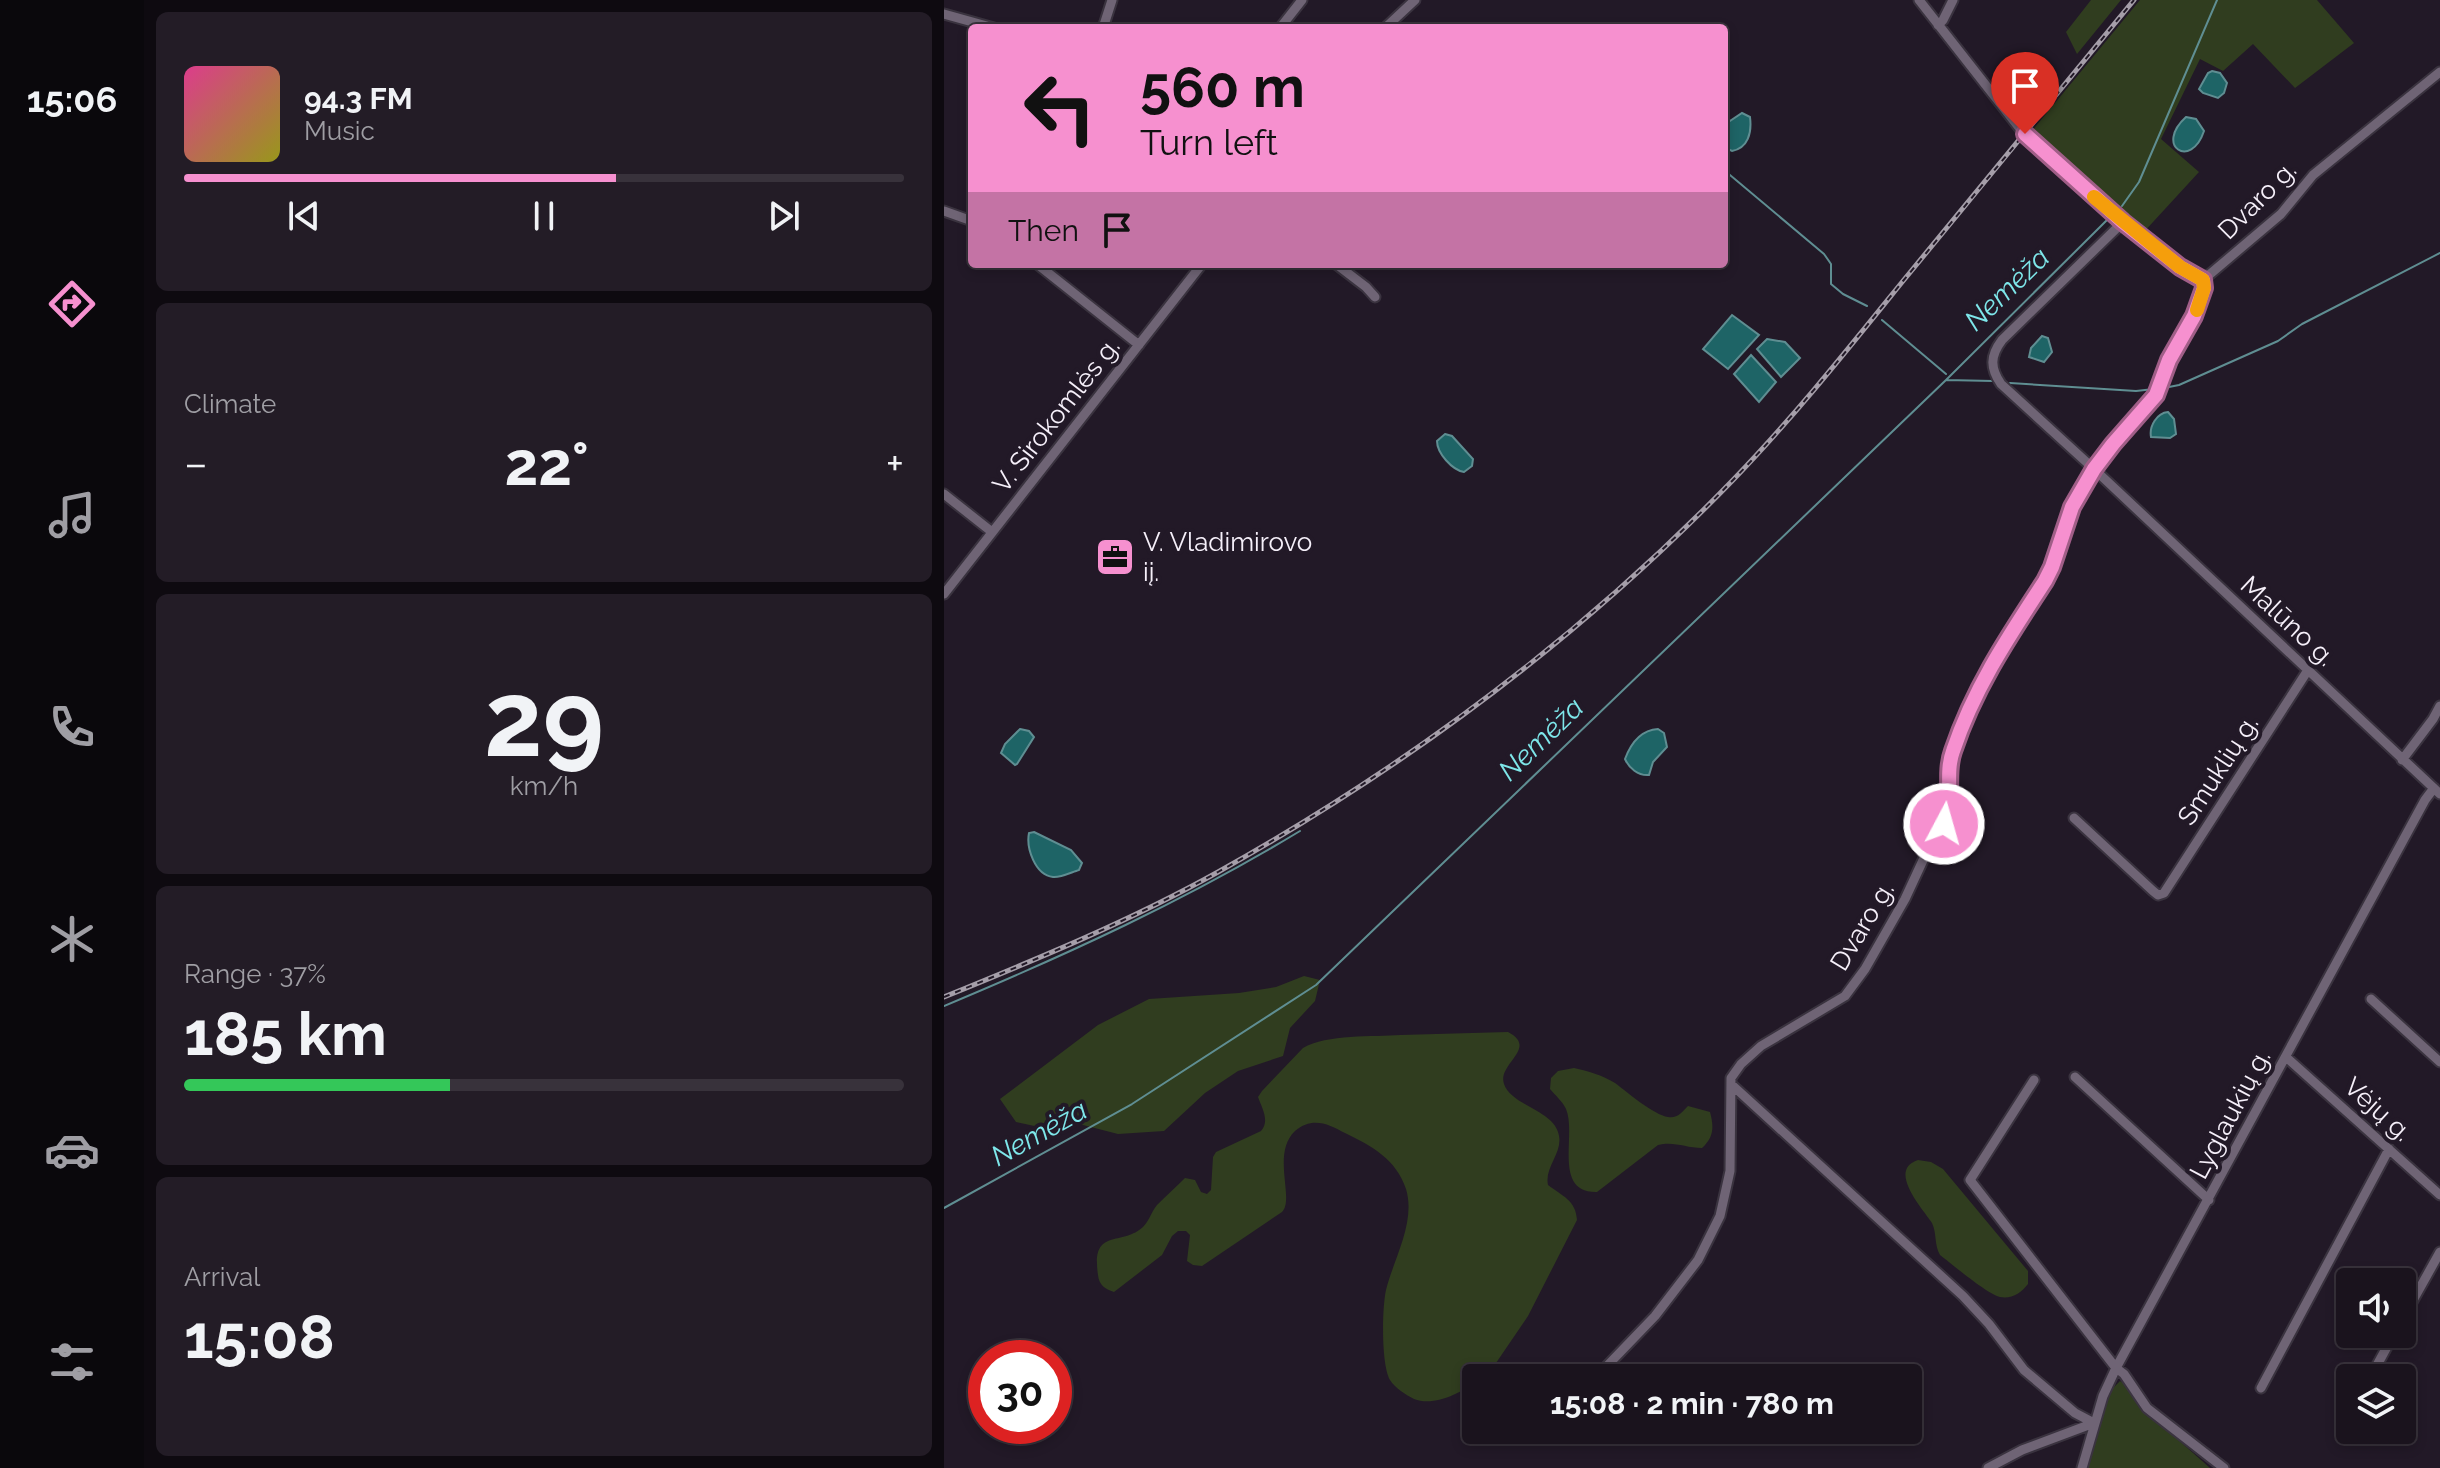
<!DOCTYPE html>
<meta charset="utf-8">
<style>
:root{--surface:#1a131d;--page:#231c26;--text:#f1f3f6;--muted:#9f9ea4;--line:#38323b;--accent:#f690cf}
body{margin:0;font-family:Raleway,sans-serif;background:var(--page);color:var(--text);height:100vh;display:flex;flex-direction:column;font-size:30px;white-space:nowrap}
*{box-sizing:border-box;margin:0}
p{font-size:26px;color:var(--muted)}
.icon{flex:none;width:44px;height:44px;fill:none;stroke:currentColor;stroke-width:2;stroke-linecap:round;stroke-linejoin:round}
.map{position:relative;flex:1;overflow:hidden}
.side{display:flex;flex-direction:column;gap:12px;padding:12px;background:#0e0a10;width:800px}
.side>*{flex:none}
.hud{position:absolute;left:24px;top:24px;width:760px;height:244px;border-radius:8px;box-shadow:0 4px 12px #0003,0 0 0 2px var(--line);background:#f690cf;color:#111;overflow:hidden}
.buttons{position:absolute;left:1392px;top:1268px;display:grid;gap:16px}
.buttons a{display:grid;place-items:center;width:80px;height:80px;border-radius:8px;background:var(--surface);box-shadow:0 4px 12px #0003,0 0 0 2px var(--line);font-size:40px}
.speed{position:absolute;left:24px;top:1340px;display:flex;gap:16px;font-size:40px;font-weight:700;text-align:center}
.speed>*{display:grid;place-content:center;width:104px;height:104px;border-radius:50%;background:var(--surface);box-shadow:0 4px 12px #0003,0 0 0 2px var(--line);line-height:1}
.speed .limit{border:12px solid #d22;background:#fff;color:#111}
.pin{position:absolute;display:grid;place-items:center;width:68px;height:68px;color:#fff;margin:-82px -34px;border-radius:50% 50% 50% 0;rotate:-45deg;box-shadow:0 0 8px #0007}
.pin .icon{rotate:45deg}
.me{position:absolute;width:88px;margin:-44px;rotate:6deg;stroke-linejoin:round;filter:drop-shadow(0 0 6px #0008)}
.turn{display:flex;align-items:center;gap:28px;height:168px;padding:0 40px;font-size:36px}
.turn .icon{width:104px;height:104px;stroke-width:2.5}
.turn b{display:block;font-size:56px;line-height:68px}
.then{display:flex;align-items:center;height:76px;padding:0 40px;background:#0003;gap:16px;font-size:30px}
.big{font-size:60px;font-weight:700;line-height:1.1}
.side .card{flex:1;display:flex;flex-direction:column;justify-content:center;gap:12px;min-width:0;padding:0 28px;border-radius:12px;background:var(--page)}
.side .dial{align-items:center;gap:0}
.dial b{font-size:104px;line-height:1}
.song{display:flex;align-items:center;gap:24px}
.cover{width:96px;height:96px;border-radius:12px;background:linear-gradient(135deg,hsl(330 70% 55%),hsl(60 70% 35%))}
.played{height:8px;border-radius:4px;background:linear-gradient(90deg,var(--accent) 60%,var(--line) 60%)}
.keys{display:flex;justify-content:space-around;direction:ltr}
.heat{display:flex;justify-content:space-between;align-items:center;font-size:44px;direction:ltr}
.charge{height:12px;border-radius:6px;background:linear-gradient(90deg,#34c759 37%,var(--line) 0)}
.trip{position:absolute;left:518px;top:1364px;width:460px;height:80px;border-radius:8px;background:var(--surface);box-shadow:0 4px 12px #0003,0 0 0 2px var(--line);font-weight:700;line-height:80px;text-align:center}
main{display:flex;flex:1;min-height:0}
.menu{display:flex;flex-direction:column;width:144px;justify-content:space-around;align-items:center;background:#0a080c;color:var(--muted)}
.menu .icon{width:56px;height:56px}
.menu .selected{color:var(--accent)}
.menu b{font-size:36px;color:var(--text)}
.map>svg:first-child{display:block}
.green{fill:#303d1f}
.water{fill:#1e6466;stroke:#5f8e92;stroke-width:2}
.lines{fill:none;stroke-linecap:round;stroke-linejoin:round}
.stream{stroke:#5f8e92;stroke-width:2}
.minor-casing{stroke:#3a333f;stroke-width:13}
.minor{stroke:#6f6475;stroke-width:9}
.rail-casing{stroke:#a59ea9;stroke-width:5}
.rail{stroke:#221927;stroke-width:2;stroke-dasharray:6;stroke-linecap:butt}
.route-casing{stroke:#a05e87;stroke-width:20}
.route{stroke:#f690cf;stroke-width:14}
.slow{stroke:#f59e0b;stroke-width:14}
.labels{text-anchor:middle;dominant-baseline:central;stroke-width:8;stroke-linejoin:round;paint-order:stroke}
.street-label{font-size:26px;fill:#f6f0fa;stroke:#221927}
.poi-label{font-size:26px;fill:#f6f0fa;stroke:#221927;text-anchor:start}
.water-label{font-size:28px;font-style:italic;fill:#7ee7ea;stroke:#221927}
</style>
<main>
<nav class="menu">
<b>15:06</b>
<svg class="icon selected" aria-label="directions" viewBox="0 0 24 24"><path d="M12 3l9 9-9 9-9-9zM9 14v-3h6M13 9l2 2-2 2"/></svg>
<svg class="icon" aria-label="music" viewBox="0 0 24 24"><path d="M9 18V5l10-2v13"/><circle cx="6" cy="18" r="3"/><circle cx="16" cy="16" r="3"/></svg>
<svg class="icon" aria-label="phone" viewBox="0 0 24 24"><path d="M5 4h4l2 5-3 2q2 4 5 5l2-3 5 2v4C11 20 4 13 5 4z"/></svg>
<svg class="icon" aria-label="climate" viewBox="0 0 24 24"><path d="M12 3v18M4 7l16 10M4 17L20 7"/></svg>
<svg class="icon" aria-label="car" viewBox="0 0 24 24"><path d="M5 17H2v-5l4-1 3-4h7l3 4 3 1v5h-3M9 17h6M6 11h13"/><circle cx="7" cy="17" r="2"/><circle cx="17" cy="17" r="2"/></svg>
<svg class="icon" aria-label="filters" viewBox="0 0 24 24"><path d="M4 7h16M4 17h16"/><circle cx="9" cy="7" r="2"/><circle cx="15" cy="17" r="2"/></svg>
</nav>
<section class="side">
<div class="card">
<div class="song"><i class="cover"></i><div><b>94.3 FM</b><p>Music</p></div></div>
<div class="played"></div>
<div class="keys"><svg class="icon" aria-label="previous" viewBox="0 0 24 24"><path d="M18 5L8 12l10 7zM5 5v14"/></svg><svg class="icon" aria-label="pause" viewBox="0 0 24 24"><path d="M8 5v14M16 5v14"/></svg><svg class="icon" aria-label="next" viewBox="0 0 24 24"><path d="M6 5l10 7-10 7zM19 5v14"/></svg></div>
</div>
<div class="card"><p>Climate</p>
<div class="heat"><a>−</a><b class="big">22°</b><a>+</a></div>
</div>
<div class="card dial"><b>29</b><p>km/h</p></div>
<div class="card"><p>Range · 37%</p><b class="big">185 km</b><div class="charge"></div></div>
<div class="card"><p>Arrival</p><b class="big">15:08</b></div>
</section>
<div class="map">
<svg width="1496" height="1468" viewBox="0 0 1496 1468">
<rect width="100%" height="100%" fill="#221927"/>
<!-- green -->
<path class="green" d="M1147 0H1177L1133 54 1122 32Z
M1196 0H1373L1410 43 1351 88 1309 44 1279 71 1256 59 1217 139 1255 172 1198 234 1087 132Z
M360 976 376 980 371 1001 346 1028 339 1056 294 1071 261 1093 220 1131 174 1134 139 1125 95 1127 72 1122 56 1099 154 1025 205 999 295 993 332 987Z
M564 1032C595 1048 553 1064 560 1084 567 1105 607 1110 614 1132 621 1152 600 1166 604 1185 618 1196 632 1200 633 1220L584 1316 552 1363 536 1378H532V1381C517 1393 490 1407 470 1399 462 1395 451 1388 446 1380 437 1364 438 1308 442 1290 450 1258 472 1222 462 1189 452 1159 428 1146 401 1133 385 1124 368 1116 351 1131 327 1154 351 1199 338 1212L258 1266 249 1265 243 1261 246 1235 242 1231H234L228 1236 218 1255 170 1292C161 1289 155 1285 154 1275 147 1227 177 1247 199 1227 206 1220 207 1212 213 1205 222 1196 232 1187 241 1178L251 1180 257 1192 263 1194 267 1190 269 1157 272 1152 317 1131C326 1121 318 1108 314 1097L318 1091 359 1048C383 1034 429 1037 457 1035 493 1034 528 1033 564 1032Z
M630 1068C644 1071 658 1075 671 1083 683 1092 710 1115 724 1117 733 1119 738 1112 744 1106L766 1112C770 1127 770 1137 758 1148 742 1148 730 1141 714 1145L653 1192C608 1193 633 1134 622 1109 619 1102 611 1095 606 1089L607 1078 614 1071Z
M974 1160 987 1162 999 1169 1084 1271V1284C1077 1293 1068 1299 1056 1297 1043 1294 1008 1264 996 1255 990 1244 993 1234 988 1223 978 1208 943 1170 974 1160Z
M1176 1381 1181 1384 1195 1405 1266 1468H1143L1167 1390Z"/>
<!-- water -->
<path class="water" d="M1268 71 1276 73 1283 83 1280 93 1274 98 1259 93 1255 89 1264 73Z
M798 113 806 117C808 133 804 148 788 151L780 147V125Z
M1242 117 1252 119 1260 131C1247 170 1210 146 1242 117Z
M788 315 815 335 784 369 759 349Z
M1098 336 1104 338 1108 352 1100 362 1085 357 1087 348Z
M823 339 841 342 856 358 837 377 813 349Z
M807 355 832 382 815 402 790 374Z
M1224 412 1230 419 1232 434 1226 438 1207 437C1205 426 1213 413 1224 412Z
M501 434 508 436 529 459 528 466 520 472C508 470 493 453 493 441Z
M76 729 85 731 90 737 73 764 71 765 57 753 61 744Z
M714 729 720 733 723 747 709 762 705 775C694 776 685 768 681 759 687 743 697 730 714 729Z
M90 832 127 850 138 863 135 870C128 872 116 878 109 877 91 875 82 848 85 833Z"/>
<g class="lines">
<!-- stream -->
<path class="stream" d="M780 170 880 254 887 264V284L899 294 923 306
M1178 206 1195 182 1273 0
M938 320 1002 374
M1002 380 1049 381
M1066 383 1192 391 1210 389
M1220 388 1235 385 1334 341 1358 324 1496 253
M0 1006C122 955 242 900 356 831
M0 1208 188 1104 372 985 1002 380 1163 220"/>
<defs>
<path id="minor" d="M975 0 1077 130 1179 222 1236 267 1259 280
M0 14 50 28
M994 25 999 20 1009 0
M159 28 168 0
M336 28 358 0
M441 28 471 0
M0 211 28 221
M1179 222 1058 340C1046 356 1046 368 1057 384L1150 469 1496 794
M93 264 195 345
M392 264 422 287 431 297
M1259 280 1337 214 1369 175 1496 72
M0 494 48 532
M0 594 258 264
M1458 760 1489 719 1496 706
M1130 818 1209 891 1214 895 1220 893 1364 670
M1427 999 1496 1062
M1342 1057 1496 1195
M1131 1077 1265 1200
M1090 1080 1026 1180 1172 1368 1180 1374 1203 1408 1280 1468
M788 1085 1019 1296 1045 1324 1080 1370 1131 1413 1150 1423
M1458 1320 1496 1252
M661 1368 711 1316 754 1260 776 1216 786 1171 787 1078 797 1064 817 1046 901 996 921 969 961 899 987 843 1004 816 1006 804 1003 778 1005 764 1033 690 1041 673 1101 581 1108 567 1128 507 1150 469 1212 395 1225 360 1250 316 1260 288 1259 280
M1426 1378 1450 1334
M1317 1388 1445 1149
M1044 1468 1078 1450 1150 1423
M1138 1468 1159 1396 1172 1368 1481 800 1490 788"/>
</defs>
<!-- minor casing -->
<use href="#minor" class="minor-casing"/>
<!-- minor -->
<use href="#minor" class="minor"/>
<defs>
<path id="rail" d="M0 997C93 959 186 921 274 872 462 767 639 635 789 480 849 418 904 349 959 281 1036 188 1113 94 1190 0"/>
</defs>
<!-- rail casing -->
<use href="#rail" class="rail-casing"/>
<!-- rail -->
<use href="#rail" class="rail"/>
</g>
<g class="lines">
<defs>
<path id="route" d="M1000 824C1011 800 1000 776 1009 751 1030 688 1065 636 1101 581L1108 567 1128 507 1150 469 1169 444 1212 395 1225 360 1250 316 1260 288 1259 280 1236 267 1179 222 1081 134"/>
</defs>
<!-- route casing -->
<use href="#route" class="route-casing"/>
<!-- route -->
<use href="#route" class="route"/>
<!-- slow -->
<path class="slow" d="M1150 197 1236 267 1259 280 1260 288 1253 310"/>
</g>
<!-- icons -->
<defs>
<symbol id="office-square" viewBox="-11 -11 22 22"><rect x="-9" y="-9" width="18" height="18" rx="4" fill="#f690cf" stroke="#221927"/><path d="M-6-3h4V-5.5h4V-3h4V5H-6ZM-1-4.5V-3h2v-1.5ZM-6 0V1H6V0Z" fill="#111"/></symbol>
</defs>
<g fill-rule="evenodd">
<use href="#office-square" x="149" y="535" width="44" height="44"/>
</g>
<g class="labels">
<!-- street labels -->
<g class="street-label">
<text transform="translate(1313 200) rotate(-45)">Dvaro g.</text>
<text transform="translate(112 415) rotate(-52)">V. Sirokomlės g.</text>
<text transform="translate(1344 621) rotate(43)">Malūno g.</text>
<text transform="translate(1274 770) rotate(-57)">Smuklių g.</text>
<text transform="translate(918 926) rotate(-59)">Dvaro g.</text>
<text transform="translate(1434 1109) rotate(42)">Vėjų g.</text>
<text transform="translate(1286 1114) rotate(-62)">Lyglaukių g.</text>
</g>
<!-- poi labels -->
<g class="poi-label">
<text x="199" y="542">V. Vladimirovo<tspan x="199" dy="30">iį.</tspan></text>
</g>
<!-- water labels -->
<g class="water-label">
<text transform="translate(1063 289) rotate(-44)">Nemėža</text>
<text transform="translate(597 739) rotate(-44)">Nemėža</text>
<text transform="translate(95 1133) rotate(-29)">Nemėža</text>
</g>
</g>
</svg>
<div class="buttons">
<a><svg class="icon" aria-label="sound" viewBox="0 0 24 24"><path d="M4 9h4l5-4v14l-5-4H4zM17 9q2 3 0 6"/></svg></a>
<a><svg class="icon" aria-label="layers" viewBox="0 0 24 24"><path d="M12 4l9 5-9 5-9-5zM3 14l9 5 9-5"/></svg></a>
</div>
<div class="speed"><div class="limit">30</div></div>
<div class="pin" style="left:1081px;top:134px;background:#d93025"><svg class="icon" aria-label="arrive" viewBox="0 0 24 24"><path d="M6 21V4h12l-3 4 3 4H6"/></svg></div>
<svg class="me" style="left:1000px;top:824px" viewBox="-20 -20 40 40"><circle r="17" fill="#f690cf" stroke="#fff" stroke-width="3"/><path d="M0-11L8 9 0 5-8 9z" fill="#fff"/></svg>
<div class="trip">15:08 · 2 min · 780 m</div>
<div class="hud">
<div class="turn"><svg class="icon" aria-label="left" viewBox="0 0 24 24"><path d="M17 20v-9H6M10 6l-5 5 5 5"/></svg><div><b>560 m</b>Turn left</div></div>
<div class="then">Then<svg class="icon" aria-label="arrive" viewBox="0 0 24 24"><path d="M6 21V4h12l-3 4 3 4H6"/></svg></div>
</div>
</div>
</main>
